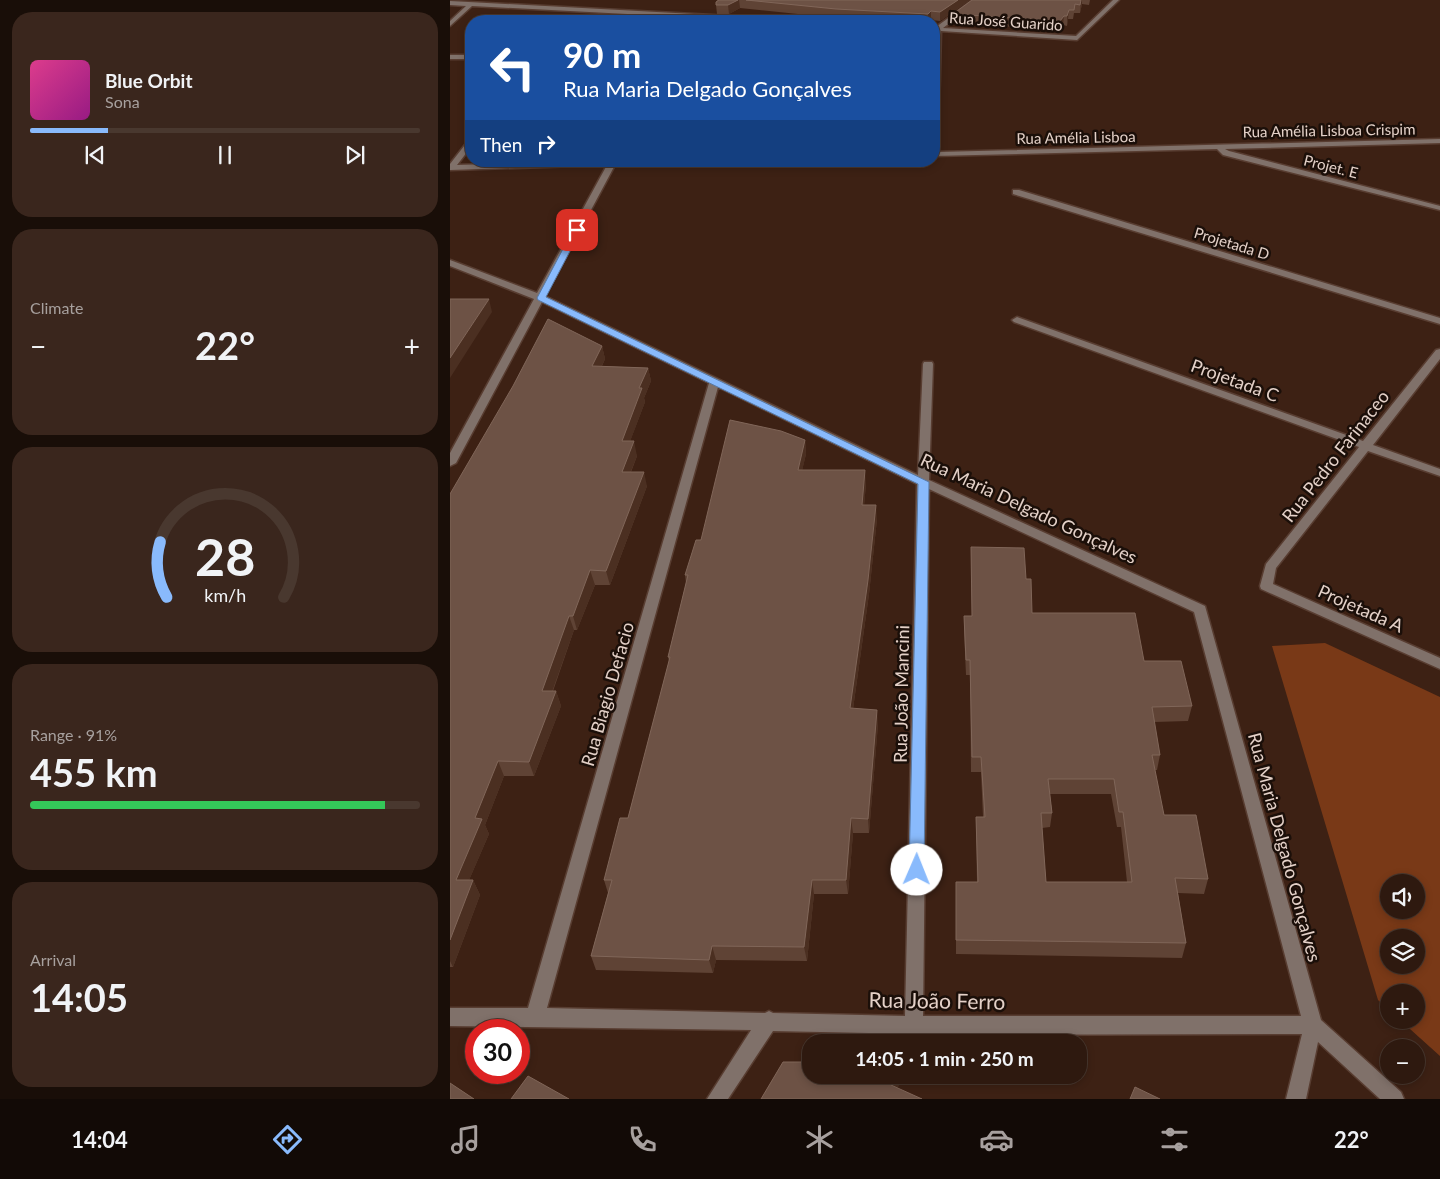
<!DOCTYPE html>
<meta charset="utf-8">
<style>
:root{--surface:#2e190f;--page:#3a261d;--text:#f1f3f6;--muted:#a7a09e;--line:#49382f;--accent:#89bafc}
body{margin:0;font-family:Lato,sans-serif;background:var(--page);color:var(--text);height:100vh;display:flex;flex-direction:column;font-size:19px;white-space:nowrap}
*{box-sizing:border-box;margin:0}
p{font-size:16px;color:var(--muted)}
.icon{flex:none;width:28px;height:28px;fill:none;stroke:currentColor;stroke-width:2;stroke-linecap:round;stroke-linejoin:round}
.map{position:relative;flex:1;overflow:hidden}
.panel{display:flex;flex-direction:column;gap:12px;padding:12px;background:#190e08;width:450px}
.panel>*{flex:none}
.guide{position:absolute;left:15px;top:15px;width:475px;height:152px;border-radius:20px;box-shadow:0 2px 8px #0003,0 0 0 1px var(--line);background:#1a4fa0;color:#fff;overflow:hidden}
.tools{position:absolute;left:930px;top:874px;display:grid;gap:10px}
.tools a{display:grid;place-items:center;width:45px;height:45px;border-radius:50%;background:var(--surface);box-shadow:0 2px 8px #0003,0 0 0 1px var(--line);font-size:25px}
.speed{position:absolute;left:15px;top:1019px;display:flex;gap:10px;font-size:25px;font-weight:700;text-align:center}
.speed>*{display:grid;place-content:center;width:65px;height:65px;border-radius:50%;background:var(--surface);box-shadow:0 2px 8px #0003,0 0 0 1px var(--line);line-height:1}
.speed .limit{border:8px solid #d22;background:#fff;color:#111}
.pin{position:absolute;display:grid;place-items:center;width:42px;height:42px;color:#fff;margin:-21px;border-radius:10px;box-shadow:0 2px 8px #0006}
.me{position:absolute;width:55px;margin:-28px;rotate:1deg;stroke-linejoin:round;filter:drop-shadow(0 0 4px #0008)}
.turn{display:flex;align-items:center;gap:18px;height:105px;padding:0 15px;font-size:22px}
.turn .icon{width:65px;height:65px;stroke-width:2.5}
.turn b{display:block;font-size:35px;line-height:42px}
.then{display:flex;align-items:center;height:48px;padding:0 15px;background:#0003;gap:10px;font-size:19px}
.big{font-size:38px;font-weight:700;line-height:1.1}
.panel .card{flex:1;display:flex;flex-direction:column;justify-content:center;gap:8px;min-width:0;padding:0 18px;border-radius:20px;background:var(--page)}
.panel .dial{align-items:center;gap:0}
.dial svg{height:130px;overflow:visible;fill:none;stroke:var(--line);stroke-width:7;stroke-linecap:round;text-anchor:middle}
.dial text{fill:var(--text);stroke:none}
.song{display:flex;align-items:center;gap:15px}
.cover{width:60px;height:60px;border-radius:8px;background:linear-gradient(135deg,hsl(330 70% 55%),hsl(310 70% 35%))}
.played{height:5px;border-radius:2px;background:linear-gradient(90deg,var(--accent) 20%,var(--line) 20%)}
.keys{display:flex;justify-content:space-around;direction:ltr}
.heat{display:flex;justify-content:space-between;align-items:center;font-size:28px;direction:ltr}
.charge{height:8px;border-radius:4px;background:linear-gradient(90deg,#34c759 91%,var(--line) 0)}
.trip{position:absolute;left:352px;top:1034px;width:285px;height:50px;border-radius:20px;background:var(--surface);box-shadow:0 2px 8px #0003,0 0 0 1px var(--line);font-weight:700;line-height:50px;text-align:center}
.menu{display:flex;height:80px;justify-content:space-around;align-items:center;background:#120a06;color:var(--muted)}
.menu .icon{width:35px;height:35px}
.menu .on{color:var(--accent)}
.menu b{font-size:22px;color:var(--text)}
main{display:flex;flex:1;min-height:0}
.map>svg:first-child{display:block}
.green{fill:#793917;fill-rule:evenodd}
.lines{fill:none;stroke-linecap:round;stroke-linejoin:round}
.minor-casing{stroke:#583d31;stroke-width:3}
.minor{fill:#80716a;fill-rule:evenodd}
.wall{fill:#5f4335;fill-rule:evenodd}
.shaded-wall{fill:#4b2f21}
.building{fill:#6d5245;stroke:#806659;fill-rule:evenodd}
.route{fill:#89bafc;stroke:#5979a4}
.labels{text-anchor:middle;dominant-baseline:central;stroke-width:5;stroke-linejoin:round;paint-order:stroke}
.far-street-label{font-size:15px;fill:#e4d1c8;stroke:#1b0f09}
.street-label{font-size:18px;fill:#e4d1c8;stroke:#1b0f09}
.near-street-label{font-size:21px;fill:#e4d1c8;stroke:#1b0f09}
</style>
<main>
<section class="panel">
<div class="card">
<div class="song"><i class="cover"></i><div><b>Blue Orbit</b><p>Sona</p></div></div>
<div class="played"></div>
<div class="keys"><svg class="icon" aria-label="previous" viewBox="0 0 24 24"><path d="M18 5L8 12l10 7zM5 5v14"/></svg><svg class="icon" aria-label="pause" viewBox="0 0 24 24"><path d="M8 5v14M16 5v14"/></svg><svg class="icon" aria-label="next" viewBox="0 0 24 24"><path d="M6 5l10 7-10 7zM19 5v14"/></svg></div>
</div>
<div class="card"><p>Climate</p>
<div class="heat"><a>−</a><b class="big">22°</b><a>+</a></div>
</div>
<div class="card dial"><svg viewBox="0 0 100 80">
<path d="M14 69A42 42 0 1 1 86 69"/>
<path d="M14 69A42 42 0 0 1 10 35" stroke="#89bafc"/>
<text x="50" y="56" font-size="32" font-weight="700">28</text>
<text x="50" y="72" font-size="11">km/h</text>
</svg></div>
<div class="card"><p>Range · 91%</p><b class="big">455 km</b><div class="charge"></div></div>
<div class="card"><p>Arrival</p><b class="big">14:05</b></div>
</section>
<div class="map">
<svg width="990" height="1099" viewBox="0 0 990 1099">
<rect width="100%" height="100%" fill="#3d2114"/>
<!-- green -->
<path class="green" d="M875 643 990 697V1056L950 1020H966V992H939V1010L928 1000 822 646ZM939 882H966V910H939ZM939 938H966V965H939Z"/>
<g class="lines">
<defs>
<path id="minor" d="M523 0H530L493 28 626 36 663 0H669L627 40 491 31 488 152 990 139V143L775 149 779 151 990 206V210L773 155 767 149 484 156V27H486Z
M0 1 339 19 342 21H311L22 6 0 26V21L16 6 0 5Z
M0 55H21V59H0Z
M18 141H21V147L7 165 136 161H216L212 163 165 165 95 296 468 475 473 364 474 362H482L483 364 479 480 755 606 871 1020 951 1092 954 1099H930L868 1042 856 1099H836L852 1034 514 1035 323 1031 278 1099H257L301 1030 0 1026V1008H78L259 383 92 302 6 463 0 466V453L84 299 0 266V260L87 293 157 165 0 170V164ZM268 387 467 484 455 1016 323 1013 319 1011 315 1013 97 1008ZM479 489 744 612 851 1016H473Z
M563 190H569L990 318V324L563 194Z
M567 317 913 441 986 350 990 349V359L923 445 990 469V476L918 451 826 568 823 584 990 658V669L811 589 810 586 816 564 909 447 564 322 562 320Z"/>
</defs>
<!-- minor casing -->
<use href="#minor" class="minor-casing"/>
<!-- minor -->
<use href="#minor" class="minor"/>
</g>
<!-- wall -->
<path class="wall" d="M267 0H520L490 21 481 20 480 21H453L386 18 290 8 279 14H267L266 5Z
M522 0H640L639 5 632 4 630 13H624L623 19H618L617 26 613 25 609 30 503 23V14Z
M152 346 155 359 152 366 198 368 201 381 194 398 195 402 180 441 187 456 181 472 197 486 160 585H145L127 630H124L103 691H106L111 706 84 776H54L35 825 39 834 19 880H23L30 895 3 967H0V494Z
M355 440 356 454 352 470 416 484 414 505 427 519 419 594 403 709 428 724 419 833H403L398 894H364L357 961 266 960 263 973 146 970 141 956 158 893 154 880 178 818 219 661 218 657 236 583 235 575 251 540Z
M521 547 576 579 582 613 694 661 742 706 738 721 704 722 710 755 707 770H705L714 815 758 879 754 894 728 893 736 943 732 958 506 954V882H527L526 832V817H533L531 772H521L520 675H516L514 631V616H522ZM600 794H661L667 827H671L677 882H596L592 828 600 827 602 813Z"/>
<!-- shaded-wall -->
<path class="shaded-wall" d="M288 0H289L290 8 279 14 278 5Z
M508 0H520L490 21V12Z
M631 0H632V4L630 13Z
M619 10 618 19 617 26V16Z
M481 11V20L478 21V14Z
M614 16 613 25 609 30 610 21Z
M39 299 42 312 0 378V358Z
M152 346 155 359 145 380 142 366Z
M198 368 201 381 194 398 195 402 175 455 172 441 189 388Z
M355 440 356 454 349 484 348 470Z
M184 441 187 456 175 486 172 472Z
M415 470 416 484 413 519 412 505Z
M194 472 197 486 160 585 156 571Z
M426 505 427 519 419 594 401 723 400 708Z
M140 570 145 585 127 630 123 616Z
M119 616 124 630 97 706 92 691Z
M106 691 111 706 84 776 79 762Z
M427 710 428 724 419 833 418 819Z
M48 761 54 776 35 825 39 834 13 894 6 880 25 818Z
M401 818 403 833 398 894 396 880Z
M23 880 30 895 3 967 0 961V940Z
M362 880 364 894 357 961 354 947Z
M262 946 266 960 263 973 259 960Z
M447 1075H452L453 1078 442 1099 441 1085Z"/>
<!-- building -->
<path class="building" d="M269 0H288L278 5H266V2Z
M296 0H508L490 12 481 11 478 14 386 9Z
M522 0H631L630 5 625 4 624 10H619L617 16H614L610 21 503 14Z
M0 299H39L0 358Z
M98 319 152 346 142 366 198 368 189 388H192L172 441H184L172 472H194L156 571 140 570 123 616H119L92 691H106L79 762 48 761 25 818 32 819 6 880H23L0 940V494L63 386Z
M280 420 331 431 355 440 348 470H415L412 505H426L418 580 400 708 427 710 418 819 401 818 396 880H362L354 947 262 946 259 960 141 956 162 880H154L170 818H178L220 657H218L238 575H235L246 540H251Z
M521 547 574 548 576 579H581L582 613H685L694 661H731L742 706 702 707 710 755H702L714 815H746L758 879 725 878 736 943 506 940V882H528L526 817H535L531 757H522L520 660H516L514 616H522ZM598 779H664L669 812H673L682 882H596L591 813H602Z
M333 1062H361V1075H447L441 1085 472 1099H311Z
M78 1076 119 1099H61Z
M0 1083 24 1099H0Z
M685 1087 710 1099H680Z"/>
<!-- route -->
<path class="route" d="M127 228 131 230 96 297 479 482 474 870 472 874 467 876 462 874 459 870 468 484 88 300 87 298 123 230Z"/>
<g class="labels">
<!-- far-street labels -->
<g class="far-street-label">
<text transform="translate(556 21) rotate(4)">Rua José Guarido</text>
<text transform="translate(879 130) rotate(-1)">Rua Amélia Lisboa Crispim</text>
<text transform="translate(626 137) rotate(-1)">Rua Amélia Lisboa</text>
<text transform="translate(881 166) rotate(14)">Projet. E</text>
<text transform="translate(782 243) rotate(17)">Projetada D</text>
</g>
<!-- street labels -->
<g class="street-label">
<text transform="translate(785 380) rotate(20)">Projetada C</text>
<text transform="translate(885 456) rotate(-52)">Rua Pedro Farinaceo</text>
<text transform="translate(579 508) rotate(25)">Rua Maria Delgado Gonçalves</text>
<text transform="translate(911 608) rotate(24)">Projetada A</text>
<text transform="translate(157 694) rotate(-74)">Rua Biagio Defacio</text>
<text transform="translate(451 694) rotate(-89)">Rua João Mancini</text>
<text transform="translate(835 847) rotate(75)">Rua Maria Delgado Gonçalves</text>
</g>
<!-- near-street labels -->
<g class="near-street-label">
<text transform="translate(487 1000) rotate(1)">Rua João Ferro</text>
</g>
</g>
</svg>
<div class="tools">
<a><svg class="icon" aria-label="sound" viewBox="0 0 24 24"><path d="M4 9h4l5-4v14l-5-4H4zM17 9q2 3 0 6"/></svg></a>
<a><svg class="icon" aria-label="layers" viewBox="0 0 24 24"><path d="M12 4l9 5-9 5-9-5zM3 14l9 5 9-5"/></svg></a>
<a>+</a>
<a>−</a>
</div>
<div class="speed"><div class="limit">30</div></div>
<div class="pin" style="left:127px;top:230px;background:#d93025"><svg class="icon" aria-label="arrive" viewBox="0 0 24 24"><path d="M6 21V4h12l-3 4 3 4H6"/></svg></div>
<svg class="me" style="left:467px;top:870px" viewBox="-20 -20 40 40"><circle r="19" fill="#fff"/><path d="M0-13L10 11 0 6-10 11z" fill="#89bafc"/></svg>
<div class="trip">14:05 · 1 min · 250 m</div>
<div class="guide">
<div class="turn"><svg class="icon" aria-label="left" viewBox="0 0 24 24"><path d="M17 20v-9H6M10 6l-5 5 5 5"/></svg><div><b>90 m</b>Rua Maria Delgado Gonçalves</div></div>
<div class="then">Then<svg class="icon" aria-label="right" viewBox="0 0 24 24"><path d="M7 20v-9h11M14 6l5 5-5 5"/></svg></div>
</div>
</div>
</main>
<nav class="menu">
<b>14:04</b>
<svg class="icon on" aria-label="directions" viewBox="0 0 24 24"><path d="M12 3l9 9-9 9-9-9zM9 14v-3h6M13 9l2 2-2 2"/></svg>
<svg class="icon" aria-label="music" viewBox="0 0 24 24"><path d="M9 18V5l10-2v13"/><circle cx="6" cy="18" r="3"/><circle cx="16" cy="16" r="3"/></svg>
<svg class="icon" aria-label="phone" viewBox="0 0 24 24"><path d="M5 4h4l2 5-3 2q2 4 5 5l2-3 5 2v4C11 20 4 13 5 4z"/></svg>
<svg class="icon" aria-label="climate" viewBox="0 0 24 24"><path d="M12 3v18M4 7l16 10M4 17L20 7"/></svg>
<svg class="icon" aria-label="car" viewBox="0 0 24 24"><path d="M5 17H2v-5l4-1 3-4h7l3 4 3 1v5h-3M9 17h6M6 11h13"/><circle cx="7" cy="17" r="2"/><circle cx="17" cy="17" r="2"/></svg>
<svg class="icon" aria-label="filters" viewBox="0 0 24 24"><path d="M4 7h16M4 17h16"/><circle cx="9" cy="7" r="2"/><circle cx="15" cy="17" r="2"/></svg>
<b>22°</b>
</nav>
